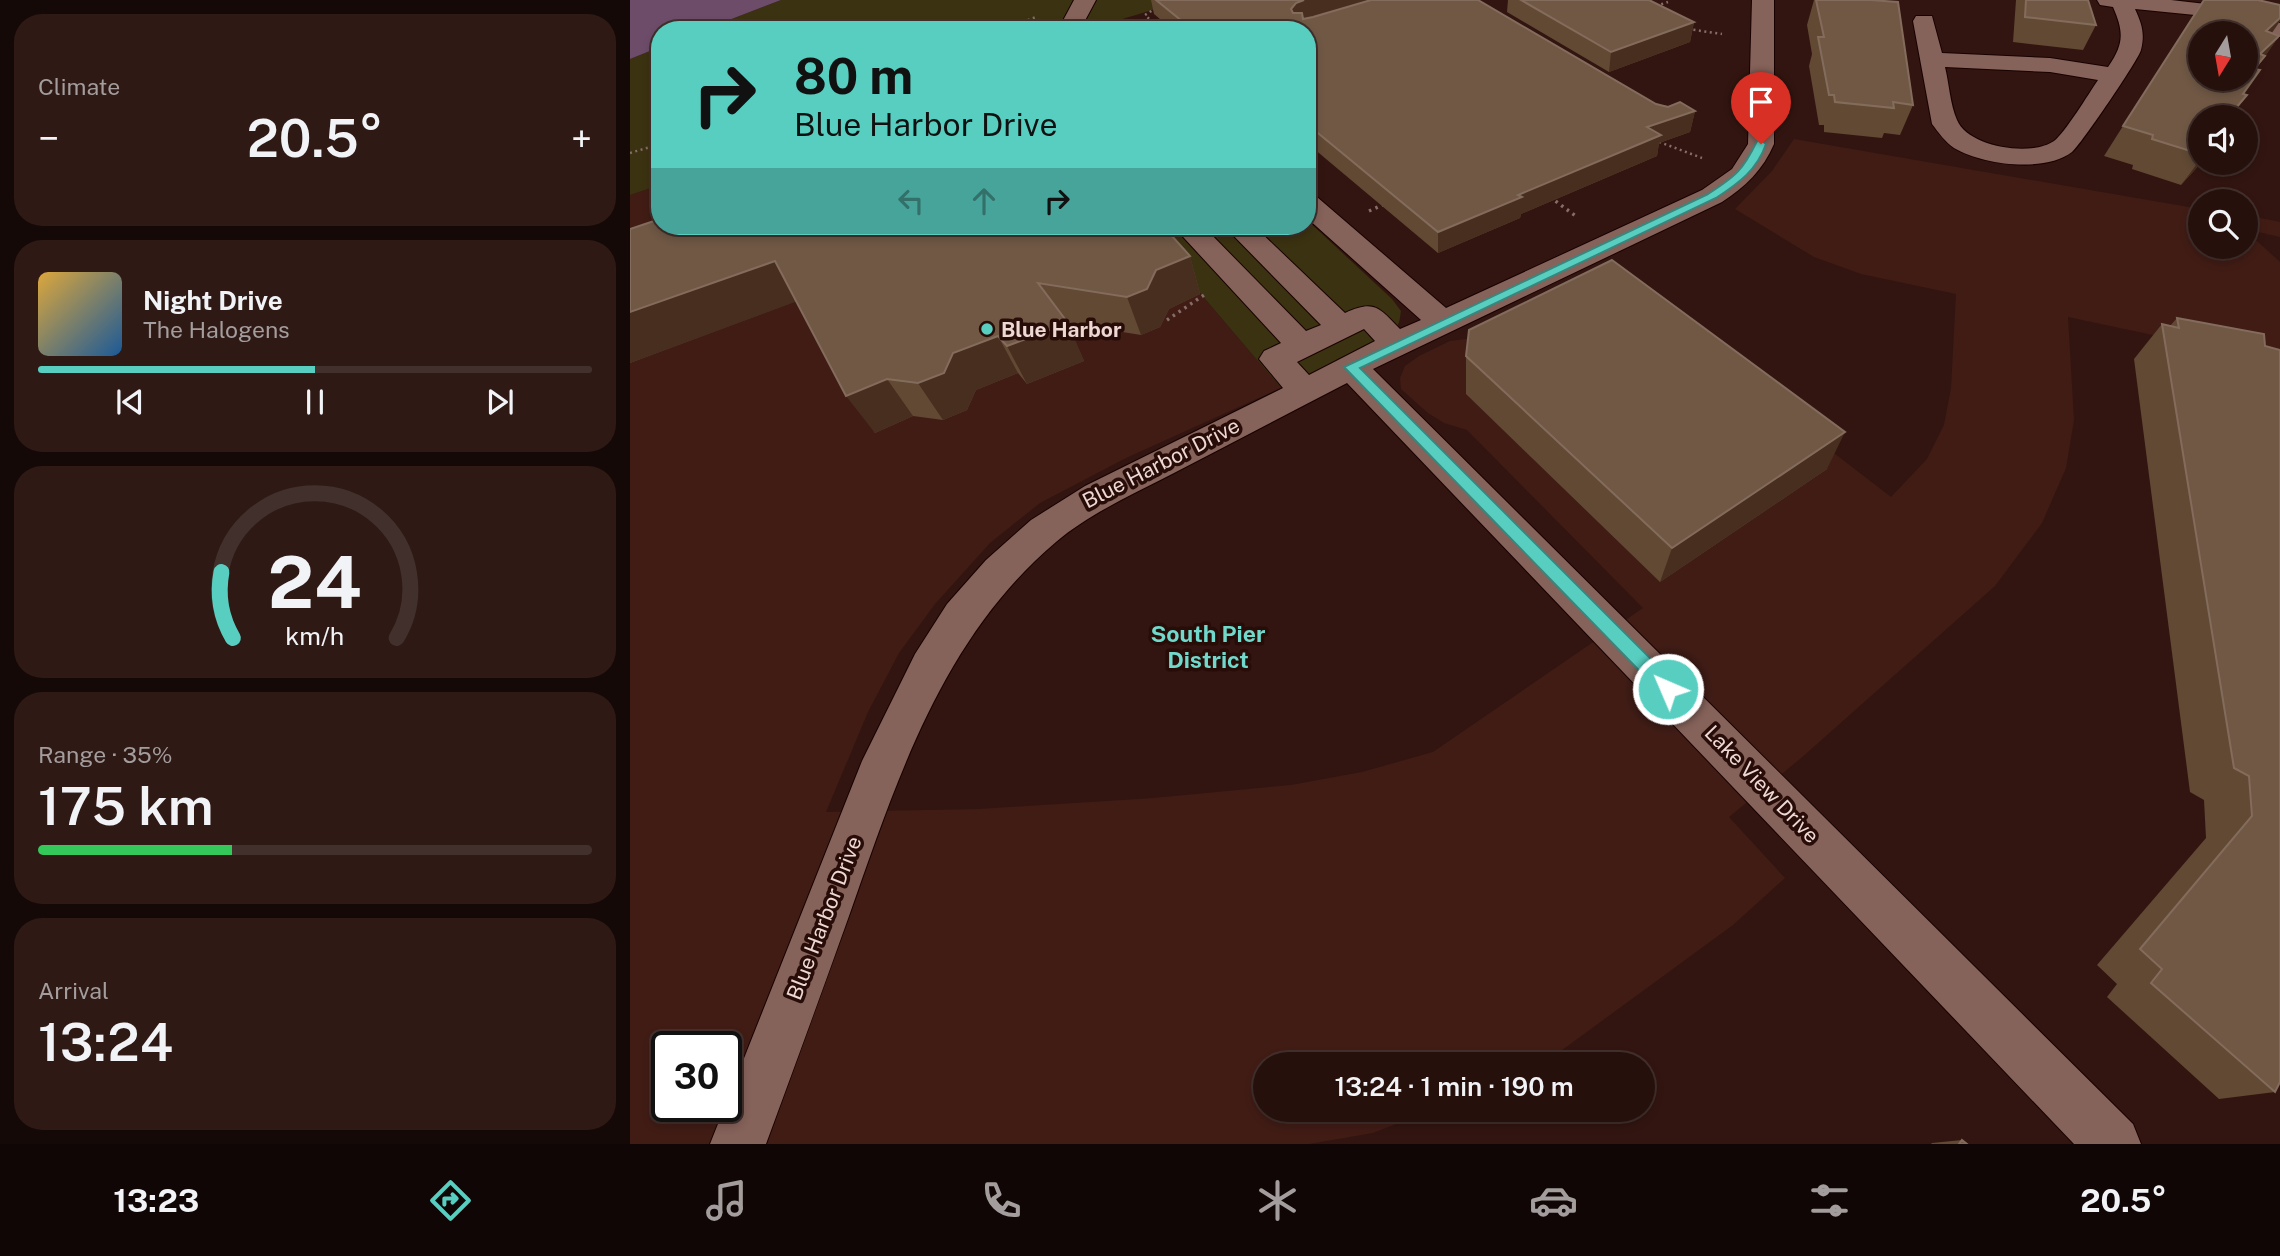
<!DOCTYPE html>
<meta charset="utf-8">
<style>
:root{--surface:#26100c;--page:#2e1915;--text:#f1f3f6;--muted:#a49d9d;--line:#42302d;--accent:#58cec1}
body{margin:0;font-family:"Public Sans",sans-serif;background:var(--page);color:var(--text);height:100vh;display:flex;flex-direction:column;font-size:26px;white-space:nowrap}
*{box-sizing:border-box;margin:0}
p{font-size:23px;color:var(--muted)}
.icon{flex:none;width:38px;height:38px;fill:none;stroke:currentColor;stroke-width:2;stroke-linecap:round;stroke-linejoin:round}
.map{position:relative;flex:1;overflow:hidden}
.panel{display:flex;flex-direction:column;gap:14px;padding:14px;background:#150907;width:630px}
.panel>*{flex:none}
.hud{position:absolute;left:21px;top:21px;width:665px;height:214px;border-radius:28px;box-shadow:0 4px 10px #0003,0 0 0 2px var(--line);background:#58cec1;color:#111;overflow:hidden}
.needle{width:46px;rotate:191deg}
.tools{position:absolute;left:1558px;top:21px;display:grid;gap:14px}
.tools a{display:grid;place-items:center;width:70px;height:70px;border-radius:50%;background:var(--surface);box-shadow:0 4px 10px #0003,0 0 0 2px var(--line);font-size:35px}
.speed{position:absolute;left:21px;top:1031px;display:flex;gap:14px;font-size:35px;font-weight:700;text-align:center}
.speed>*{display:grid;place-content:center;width:91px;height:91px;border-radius:50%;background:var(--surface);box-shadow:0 4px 10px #0003,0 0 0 2px var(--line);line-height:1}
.speed .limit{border:4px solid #111;border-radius:10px;background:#fff;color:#111}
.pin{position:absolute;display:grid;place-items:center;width:60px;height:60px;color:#fff;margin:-72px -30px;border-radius:50% 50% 50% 0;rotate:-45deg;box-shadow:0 0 7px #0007}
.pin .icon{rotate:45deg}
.me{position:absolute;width:77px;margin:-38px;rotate:315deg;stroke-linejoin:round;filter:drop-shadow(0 0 5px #0008)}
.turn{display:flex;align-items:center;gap:24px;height:147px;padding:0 28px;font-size:32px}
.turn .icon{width:91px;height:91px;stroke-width:2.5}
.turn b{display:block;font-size:49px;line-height:60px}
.lanes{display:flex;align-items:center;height:66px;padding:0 28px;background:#0003;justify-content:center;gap:35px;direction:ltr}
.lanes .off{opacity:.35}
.big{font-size:52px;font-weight:600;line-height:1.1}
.panel .card{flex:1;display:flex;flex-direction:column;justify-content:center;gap:10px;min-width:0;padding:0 24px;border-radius:28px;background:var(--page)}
.panel .dial{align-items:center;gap:0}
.dial svg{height:182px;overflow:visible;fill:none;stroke:var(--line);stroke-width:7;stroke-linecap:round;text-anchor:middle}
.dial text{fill:var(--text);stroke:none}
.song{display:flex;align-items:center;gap:21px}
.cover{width:84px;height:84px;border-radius:10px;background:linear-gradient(135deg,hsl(40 70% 55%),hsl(210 70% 35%))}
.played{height:7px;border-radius:4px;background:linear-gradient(90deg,var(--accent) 50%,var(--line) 50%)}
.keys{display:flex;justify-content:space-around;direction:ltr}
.heat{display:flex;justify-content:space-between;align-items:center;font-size:38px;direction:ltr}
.charge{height:10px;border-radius:5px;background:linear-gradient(90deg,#34c759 35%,var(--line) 0)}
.trip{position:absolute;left:623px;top:1052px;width:402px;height:70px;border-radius:35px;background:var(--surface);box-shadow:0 4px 10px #0003,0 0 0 2px var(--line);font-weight:600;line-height:70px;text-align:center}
.tabs{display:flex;height:112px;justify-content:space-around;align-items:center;background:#0f0605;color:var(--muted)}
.tabs .icon{width:49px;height:49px}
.tabs .on{color:var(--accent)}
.tabs b{font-size:32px;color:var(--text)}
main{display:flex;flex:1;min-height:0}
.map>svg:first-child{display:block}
.built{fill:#401c15;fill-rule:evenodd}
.green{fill:#3b3211}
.water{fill:#6d4c69}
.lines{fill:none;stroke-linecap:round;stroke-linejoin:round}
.minor-casing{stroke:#180200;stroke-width:2}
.path-far1{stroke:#866d68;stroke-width:2.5;stroke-dasharray:2 3.5;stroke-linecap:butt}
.path{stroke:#866d68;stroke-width:3.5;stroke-dasharray:2.5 4.5;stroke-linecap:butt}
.minor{fill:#85625a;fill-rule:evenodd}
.wall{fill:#614934}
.shaded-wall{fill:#482e1e}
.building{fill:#705845;stroke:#836c5c;stroke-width:2;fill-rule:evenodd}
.route{fill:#58cec1;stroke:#39867d;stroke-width:2}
.poi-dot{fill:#58cec1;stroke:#270c07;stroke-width:2.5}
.labels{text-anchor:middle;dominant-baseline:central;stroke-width:7;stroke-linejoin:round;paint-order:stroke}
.poi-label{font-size:21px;font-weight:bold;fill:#edd8d4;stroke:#270c07;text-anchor:start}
.street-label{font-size:21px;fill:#edd8d4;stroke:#270c07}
.neighbourhood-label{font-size:23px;font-weight:bold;fill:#70d9cc;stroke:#270c07}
</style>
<main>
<section class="panel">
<div class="card"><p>Climate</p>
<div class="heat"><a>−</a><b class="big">20.5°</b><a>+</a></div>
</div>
<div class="card">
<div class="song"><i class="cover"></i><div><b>Night Drive</b><p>The Halogens</p></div></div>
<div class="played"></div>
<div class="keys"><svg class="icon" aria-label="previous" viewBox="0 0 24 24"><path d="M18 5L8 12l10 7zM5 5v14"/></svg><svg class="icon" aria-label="pause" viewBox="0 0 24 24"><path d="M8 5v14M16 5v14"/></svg><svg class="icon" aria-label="next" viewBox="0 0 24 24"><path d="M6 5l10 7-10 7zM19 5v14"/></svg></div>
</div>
<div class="card dial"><svg viewBox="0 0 100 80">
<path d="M14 69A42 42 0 1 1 86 69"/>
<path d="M14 69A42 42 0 0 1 9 40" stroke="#58cec1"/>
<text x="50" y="56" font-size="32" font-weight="700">24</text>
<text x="50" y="72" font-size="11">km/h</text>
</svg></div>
<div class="card"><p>Range · 35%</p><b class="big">175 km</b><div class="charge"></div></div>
<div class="card"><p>Arrival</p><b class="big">13:24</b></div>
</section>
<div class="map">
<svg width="1650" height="1144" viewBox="0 0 1650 1144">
<rect width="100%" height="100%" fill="#321510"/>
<!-- built -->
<path class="built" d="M1164 139 1570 209V247H1615V230L1650 262V362L1438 317 1444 420 1436 468 1412 523 1365 586 1170 759 1099 817 1155 878 1103 925 913 1064H635V1110H802L743 1133 679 1144H0V195L30 185V226H513L651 388 496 458 410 503 360 543 305 604 269 653 238 712 196 812 349 809 524 798 661 785 732 772 803 752 1013 608 837 430 814 423 798 413 771 389 770 378 775 366 789 356 820 341 851 337 974 276 1261 497 1297 459 1314 425 1321 388 1326 294 1231 274 1184 257 1105 209 1142 171ZM37 1046H96V1106H37Z
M1615 215 1650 222V237L1615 229Z"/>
<!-- green -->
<path class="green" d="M151 0H556L479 23 484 30H73Z
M30 47V185L0 195V59Z
M677 220 762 299 771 311C770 316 770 322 767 327 757 343 673 377 651 388L513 226H677Z"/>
<!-- water -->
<path class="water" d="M0 0H151L73 30H30V47L0 59Z"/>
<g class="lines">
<defs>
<path id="minor" d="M444 0H466L450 30H428Z
M1122 0H1144V144C1133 170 1115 187 1092 202L743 369 1503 1124 1511 1144H1444L717 383C659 413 602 443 544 473 504 494 460 513 426 542 312 638 267 780 219 916 192 992 164 1068 136 1144H80L232 761 285 654 317 604 356 560 401 520 455 486 653 388 629 359 634 351 651 343 543 226H573L676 331 691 325 594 226H624L715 313C745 299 749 308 770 329L791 320 677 218V195L687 197 816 308 1072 190 1102 169 1118 144ZM734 329 745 341 679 375 667 362Z
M1467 0H1541L1576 4 1650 23V37L1575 16 1505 9C1512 24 1515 34 1511 50 1509 59 1450 146 1442 152 1414 173 1353 165 1324 148 1316 143 1308 132 1302 124L1283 21 1286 16H1302L1312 53 1420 58 1478 67C1494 44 1494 32 1483 7L1470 5ZM1315 67 1420 72 1468 80C1459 93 1435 133 1424 141 1401 157 1338 147 1327 120 1320 104 1319 83 1315 67Z"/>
</defs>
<!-- minor casing -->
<use href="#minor" class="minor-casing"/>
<!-- path-far1 -->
<path class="path-far1" d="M1026 6 1038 2
M526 8 515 15 531 30
M1058 29 1092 34
M372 30 406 17
M1024 140 1072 158
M0 153 30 144"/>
<!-- path -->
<path class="path" d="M920 197 947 217
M739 211 757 203
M537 320 574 295"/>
<!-- minor -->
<use href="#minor" class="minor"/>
</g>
<!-- wall -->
<path class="wall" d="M521 0H848L1026 104 1065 111 1060 132 1029 143 1027 156 891 214 890 218 808 253 677 143V30H543L524 14Z
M878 0H1019L1064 22 1060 42 979 72 877 12Z
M1184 0H1241L1283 105 1270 135 1254 133 1252 138 1194 132V125H1189L1179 66 1182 54 1177 25Z
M1386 0H1458L1466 25 1453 50 1383 42Z
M1650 5V21L1642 33 1649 36 1626 69 1613 94 1617 95 1606 110 1570 117V163H1571L1551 185 1502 169 1503 165 1474 156 1493 126Z
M0 229 560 256 570 294 539 309 530 327 511 335 437 323 454 361 397 384 388 373 346 390 337 410 313 420 283 416 245 433 166 301 0 363Z
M1547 318 1634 334 1645 1092 1589 1099 1477 997 1487 984 1467 965 1576 838 1574 800 1560 792 1504 359 1532 324 1540 326Z
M836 356 1197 469 1030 582 836 394Z
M1332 1140 1337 1144H1301L1302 1143Z"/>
<!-- shaded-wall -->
<path class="shaded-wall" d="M674 0H743L668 22 661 9 666 3Z
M1650 18V21L1636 41V31Z
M1064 22 1060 42 979 72 981 52Z
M1649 36 1634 58 1635 56 1614 86 1630 54Z
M1065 111 1060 132 1029 143 1027 156 891 214 890 218 808 253V232L888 195 1017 127Z
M1570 160V163H1571L1551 185Z
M560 256 570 294 539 309 530 327 511 335 497 297 526 270Z
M145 261 173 299 0 363V312Z
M438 323 454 361 397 384 377 346Z
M368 336 388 373 346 390 337 410 313 420 288 383 323 353Z
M257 379 283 416 245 433 216 396Z
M1215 432 1197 469 1030 582 1042 548Z"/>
<!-- building -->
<path class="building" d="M526 0H674L666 3 661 9 663 13H672L673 19 683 17 741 0H848L1026 104 1038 107 1050 102 1065 111 1017 127 1031 135 888 195 892 197 808 232 677 124V30H563Z
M891 0H1019L1064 22 981 52Z
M1186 0H1241L1268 2 1283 105 1263 102 1264 108 1205 102 1204 95H1199L1188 37H1194Z
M1396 0H1458L1466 25 1395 17Z
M1574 0H1628L1650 5V18L1636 31 1649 36 1630 54 1635 56 1624 69 1630 70 1613 94 1617 95 1605 109 1612 111 1607 117H1570V154L1522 139 1523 135 1493 126ZM1570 33H1615V79H1570Z
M30 219V226H533L560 256 526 270 517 289 497 297 408 283 438 323 377 346 368 336 323 353 314 373 288 383 257 379 216 396 145 261 0 312V229Z
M982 260 1215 432 1042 548 836 356 839 330Z
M1547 318 1634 334 1635 346 1650 350V1082L1645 1092 1521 983 1532 969 1510 949 1622 816 1619 776 1604 768 1532 324 1549 328Z
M1332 1140 1337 1144H1329Z"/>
<!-- route -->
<path class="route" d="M1131 140 1136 144C1127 170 1109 183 1086 198L730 368 1045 683 1047 689 1045 694 1038 697 1032 694 714 367 1078 194C1106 176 1113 170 1127 141Z"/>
<!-- markers -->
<circle class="poi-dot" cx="357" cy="329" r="7"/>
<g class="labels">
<!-- poi labels -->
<g class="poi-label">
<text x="371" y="329">Blue Harbor</text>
</g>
<!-- street labels -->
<g class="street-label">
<text transform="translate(531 463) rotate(-27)">Blue Harbor Drive</text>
<text transform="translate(1132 784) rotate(46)">Lake View Drive</text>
<text transform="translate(194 918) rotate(-69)">Blue Harbor Drive</text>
</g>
<!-- neighbourhood labels -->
<g class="neighbourhood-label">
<text x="578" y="633">South Pier<tspan x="578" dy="26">District</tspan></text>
</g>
</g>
</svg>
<div class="tools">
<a><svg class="needle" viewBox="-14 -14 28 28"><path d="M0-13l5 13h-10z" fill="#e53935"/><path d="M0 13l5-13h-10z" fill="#a49d9d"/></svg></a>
<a><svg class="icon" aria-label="sound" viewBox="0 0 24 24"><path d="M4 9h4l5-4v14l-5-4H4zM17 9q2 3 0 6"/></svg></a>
<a><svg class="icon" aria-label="search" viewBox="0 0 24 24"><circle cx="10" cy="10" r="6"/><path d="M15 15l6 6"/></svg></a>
</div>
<div class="speed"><div class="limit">30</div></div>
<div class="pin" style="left:1131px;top:144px;background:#d93025"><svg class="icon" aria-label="arrive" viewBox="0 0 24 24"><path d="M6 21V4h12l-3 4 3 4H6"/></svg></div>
<svg class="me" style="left:1038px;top:689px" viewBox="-20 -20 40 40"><circle r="17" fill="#58cec1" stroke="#fff" stroke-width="3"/><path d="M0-11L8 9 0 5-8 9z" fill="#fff"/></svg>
<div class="trip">13:24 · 1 min · 190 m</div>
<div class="hud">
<div class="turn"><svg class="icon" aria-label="right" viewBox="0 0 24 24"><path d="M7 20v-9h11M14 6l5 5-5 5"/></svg><div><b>80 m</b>Blue Harbor Drive</div></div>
<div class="lanes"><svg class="icon off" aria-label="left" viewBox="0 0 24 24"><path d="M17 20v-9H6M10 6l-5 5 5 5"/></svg><svg class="icon off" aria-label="ahead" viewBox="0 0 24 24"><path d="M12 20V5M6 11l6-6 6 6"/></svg><svg class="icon" aria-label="right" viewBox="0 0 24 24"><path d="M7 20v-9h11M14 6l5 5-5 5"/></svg></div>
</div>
</div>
</main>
<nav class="tabs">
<b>13:23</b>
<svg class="icon on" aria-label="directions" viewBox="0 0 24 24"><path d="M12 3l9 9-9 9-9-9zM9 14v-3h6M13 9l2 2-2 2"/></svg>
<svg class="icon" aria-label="music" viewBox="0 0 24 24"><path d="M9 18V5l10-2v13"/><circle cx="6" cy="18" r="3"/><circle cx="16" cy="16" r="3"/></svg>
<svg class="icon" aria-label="phone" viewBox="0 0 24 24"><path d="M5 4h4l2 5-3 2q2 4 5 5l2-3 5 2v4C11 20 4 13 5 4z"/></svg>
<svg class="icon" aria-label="climate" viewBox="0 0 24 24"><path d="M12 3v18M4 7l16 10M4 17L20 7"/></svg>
<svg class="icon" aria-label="car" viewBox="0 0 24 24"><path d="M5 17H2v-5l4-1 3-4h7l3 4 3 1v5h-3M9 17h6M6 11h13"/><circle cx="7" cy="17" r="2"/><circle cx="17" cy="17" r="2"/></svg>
<svg class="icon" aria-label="filters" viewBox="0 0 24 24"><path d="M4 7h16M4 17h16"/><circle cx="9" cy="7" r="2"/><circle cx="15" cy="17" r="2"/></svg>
<b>20.5°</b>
</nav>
